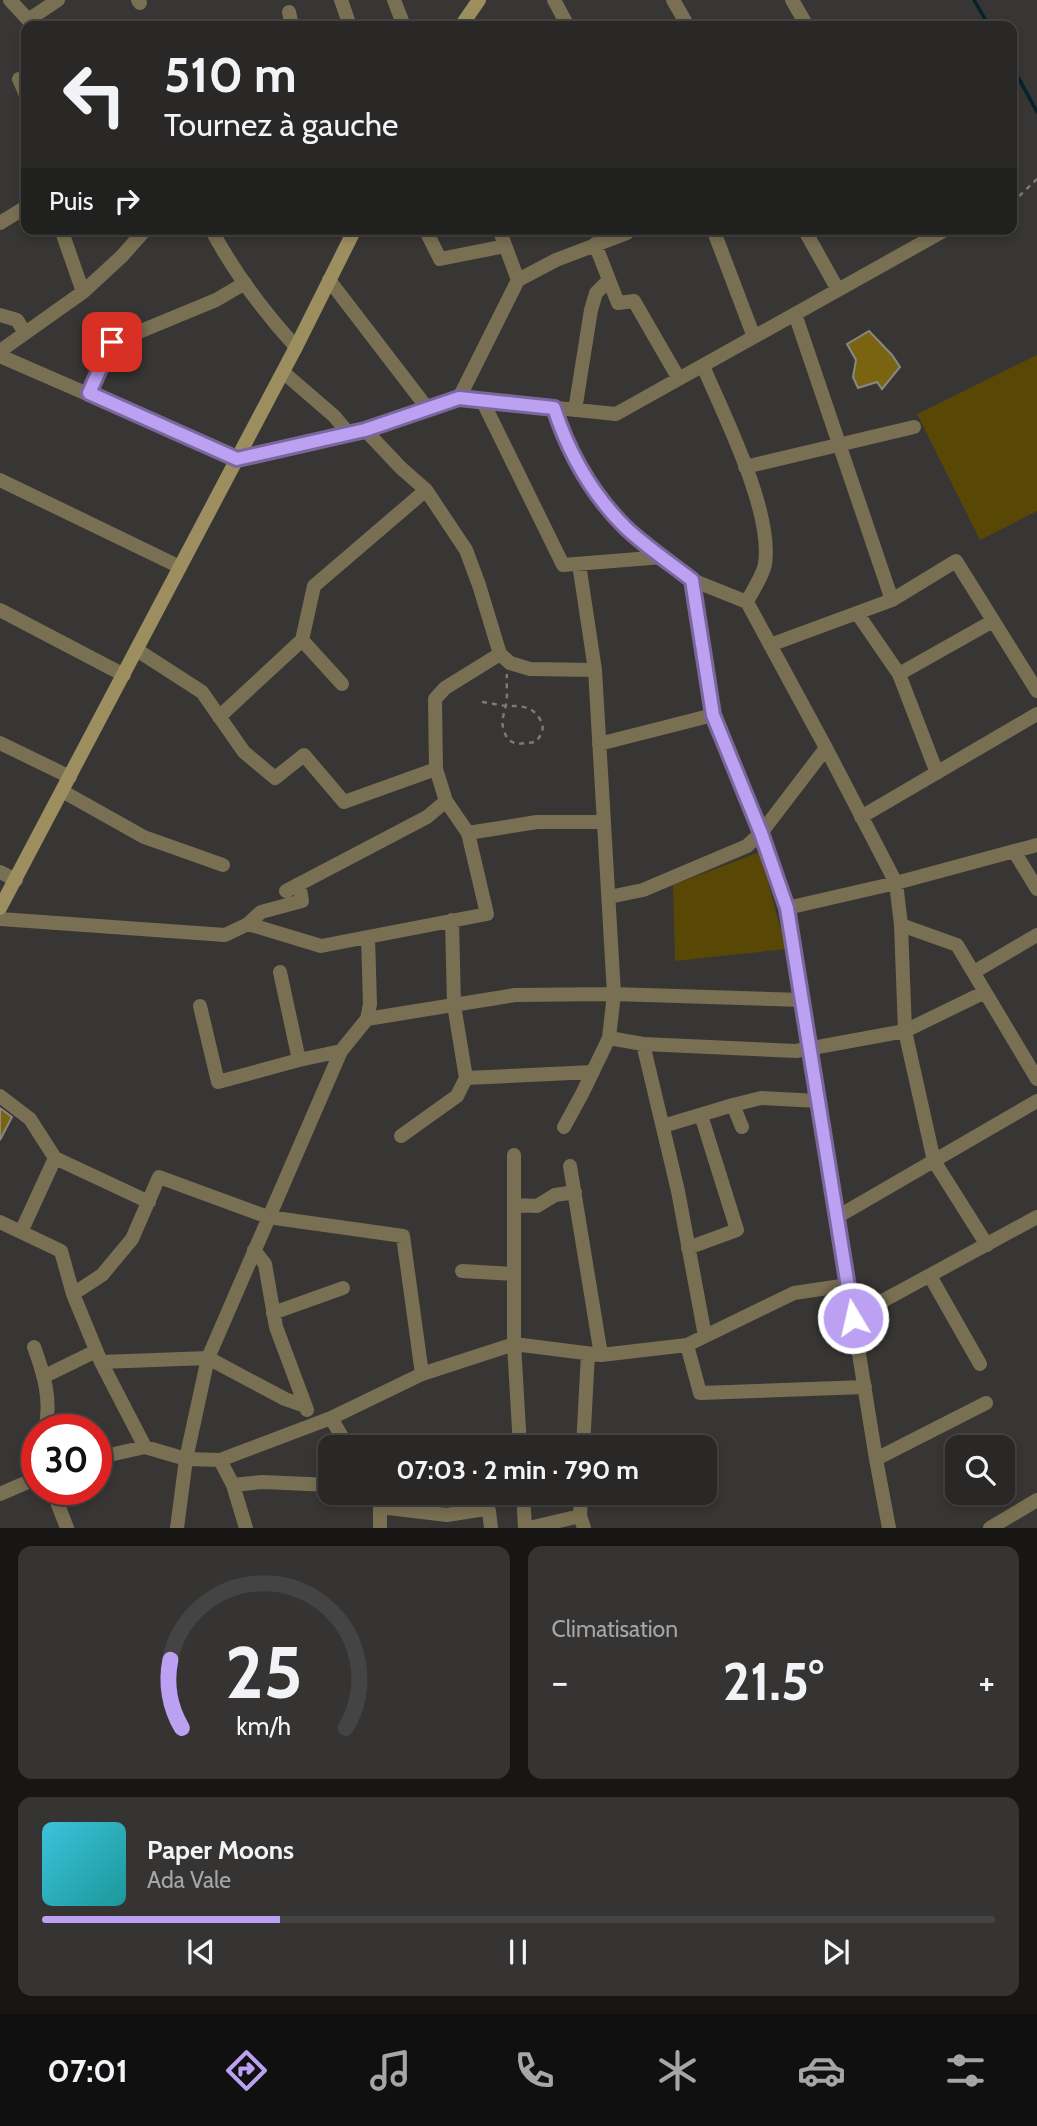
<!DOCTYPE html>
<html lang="fr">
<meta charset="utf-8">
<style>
:root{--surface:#292827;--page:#353433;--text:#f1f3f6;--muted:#a5a6a7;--line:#454444;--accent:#bca0f2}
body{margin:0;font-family:Cabin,sans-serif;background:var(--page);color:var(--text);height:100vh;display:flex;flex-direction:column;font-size:26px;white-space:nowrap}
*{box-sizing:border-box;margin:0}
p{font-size:23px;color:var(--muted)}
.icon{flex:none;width:38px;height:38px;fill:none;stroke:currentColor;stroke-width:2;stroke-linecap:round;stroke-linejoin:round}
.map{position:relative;height:1528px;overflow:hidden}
.side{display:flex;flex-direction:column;gap:18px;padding:18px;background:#171615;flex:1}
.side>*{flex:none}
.top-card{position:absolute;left:21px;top:21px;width:996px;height:214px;border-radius:14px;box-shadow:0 4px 10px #0003,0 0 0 2px var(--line);background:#292827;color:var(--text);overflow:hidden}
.fabs{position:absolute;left:945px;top:1435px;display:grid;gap:14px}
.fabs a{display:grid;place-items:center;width:70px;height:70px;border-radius:14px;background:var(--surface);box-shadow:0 4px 10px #0003,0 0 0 2px var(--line);font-size:35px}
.speed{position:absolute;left:21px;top:1414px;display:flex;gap:14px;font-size:35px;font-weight:700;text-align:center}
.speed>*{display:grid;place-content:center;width:91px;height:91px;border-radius:50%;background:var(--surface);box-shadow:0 4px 10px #0003,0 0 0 2px var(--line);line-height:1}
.speed .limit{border:10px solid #d22;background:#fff;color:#111}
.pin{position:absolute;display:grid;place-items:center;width:60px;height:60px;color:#fff;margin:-30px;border-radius:14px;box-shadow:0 4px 10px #0006}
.me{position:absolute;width:77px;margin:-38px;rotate:351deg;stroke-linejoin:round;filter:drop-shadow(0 0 5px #0008)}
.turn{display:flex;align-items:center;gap:24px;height:147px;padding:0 28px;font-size:32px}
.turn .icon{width:91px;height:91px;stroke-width:2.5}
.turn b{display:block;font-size:49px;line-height:60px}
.then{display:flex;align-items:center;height:66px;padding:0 28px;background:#0003;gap:14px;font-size:26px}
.big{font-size:52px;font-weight:800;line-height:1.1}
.side .tile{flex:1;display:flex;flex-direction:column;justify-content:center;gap:10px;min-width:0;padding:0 24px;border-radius:14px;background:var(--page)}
.side .dial{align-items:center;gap:0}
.dial svg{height:182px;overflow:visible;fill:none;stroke:var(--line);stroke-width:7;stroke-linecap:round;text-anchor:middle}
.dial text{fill:var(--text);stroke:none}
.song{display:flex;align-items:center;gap:21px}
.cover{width:84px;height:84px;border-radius:10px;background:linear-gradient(135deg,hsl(190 70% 55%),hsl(180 70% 35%))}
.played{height:7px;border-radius:4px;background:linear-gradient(90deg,var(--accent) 25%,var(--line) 25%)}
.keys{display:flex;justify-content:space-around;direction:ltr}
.heat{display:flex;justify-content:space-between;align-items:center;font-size:38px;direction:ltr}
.side .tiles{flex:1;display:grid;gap:18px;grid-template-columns:1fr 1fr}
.tile:last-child{grid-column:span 2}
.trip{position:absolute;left:318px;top:1435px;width:399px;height:70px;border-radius:14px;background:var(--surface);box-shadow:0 4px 10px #0003,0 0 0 2px var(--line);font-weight:800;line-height:70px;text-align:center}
.tab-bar{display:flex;height:112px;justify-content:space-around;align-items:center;background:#101010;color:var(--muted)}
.tab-bar .icon{width:49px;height:49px}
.tab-bar .active{color:var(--accent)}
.tab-bar b{font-size:32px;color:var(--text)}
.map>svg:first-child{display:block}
.green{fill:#594705}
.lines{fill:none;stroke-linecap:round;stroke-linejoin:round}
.stream{stroke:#05222d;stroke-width:3.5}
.building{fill:#7b6411;stroke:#888784;stroke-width:2}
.path{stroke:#7a7a78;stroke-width:2.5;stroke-dasharray:5 5;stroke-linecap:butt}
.minor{stroke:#796f52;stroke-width:14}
.secondary{stroke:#9d8e5f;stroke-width:14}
.route-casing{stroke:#7a689d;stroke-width:18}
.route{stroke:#bca0f2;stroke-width:12}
</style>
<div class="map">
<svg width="1037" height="1528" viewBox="0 0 1037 1528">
<rect width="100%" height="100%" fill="#373634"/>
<!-- green -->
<path class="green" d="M1037 355V511L980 540 917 414Z
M760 852 786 949 675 961 673 885Z"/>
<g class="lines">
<!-- stream -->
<path class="stream" d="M974 0 989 26
M1012 66 1037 112"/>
</g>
<!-- building -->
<path class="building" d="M869 331 892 355 900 367 882 389 877 382 858 388 853 377 856 360 847 344Z
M0 1108 12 1117 0 1140Z"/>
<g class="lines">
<!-- path -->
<path class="path" d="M1012 203 1037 179
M482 702C490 703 498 705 506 706 520 706 533 705 541 721 545 729 541 735 536 742L517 744 508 740C500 724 502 721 506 705 508 696 506 684 507 674"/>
<!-- minor -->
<path class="minor" d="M10 0 33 25
M138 0 140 3
M341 0 350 26
M394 0 404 26
M554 0 568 26
M673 0 688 26
M792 0 807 26
M289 12 292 26
M28 20 58 0
M19 79 26 95
M0 223 26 207
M61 229 83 292
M211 229C234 272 263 311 296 347
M425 229 440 259 505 246
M499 229 518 280
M713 229 754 337
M804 229 838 290
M595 244 618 303 634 301 679 379
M329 280 428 409
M795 314 892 600
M0 315 17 320 25 333
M0 351 83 292 122 256 146 229
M0 356 237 459 365 430 459 398 616 414 947 229
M283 372 334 416 349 434
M89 393 112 343 216 300 245 283
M459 398 518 280 556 260 627 233 623 229
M482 400 563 565 663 557
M554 408 565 440 602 501 626 528 692 580 747 602C752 591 763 576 765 564 773 511 724 416 703 366
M575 410 591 310 596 293 609 280
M365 430 401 468 426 490 466 550 479 585 500 654 510 663 530 669 595 670 614 994 609 1038 582 1094 564 1127
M745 467 914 427
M0 480 180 567
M579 564 595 670
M692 580 713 715 761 833 787 908 876 1459 889 1528
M747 602 826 748 896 883 901 925 905 1031 985 992
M0 610 124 675
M857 613 899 674 937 773
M302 640 342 684
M770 645 892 600 956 561 1037 691
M137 650 202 692 244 752 275 778 304 755 344 802 436 769
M899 674 993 621
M219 717 302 640 314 586 426 490
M0 743 70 777
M599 744 713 715
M62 791 144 837 223 865
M861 817 1037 714
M468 833 537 822H604
M1014 851 1037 889
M0 872 16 880
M286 891 427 817 446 801
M609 897 643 890 747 846 761 833 826 748
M787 908 896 883 1037 845
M0 919 225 935 248 924 321 946 487 914 468 833 446 801 436 769 435 699 445 688 500 654
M248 924 261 912 302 901 299 884
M901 925 957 945 1037 1079
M280 972 299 1060
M974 972 1037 935
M200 1006 218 1082 299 1060 341 1051
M367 1019 515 995 614 994 802 1000
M609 1038 643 1044 796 1051 905 1031 934 1161 987 1245
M643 1044 678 1191 705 1336
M466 1078 593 1072
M0 1096 30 1119 55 1158 149 1202
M733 1105 742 1127
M663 1126 733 1105 761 1098 818 1101
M401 1136 457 1096 466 1078 454 1005 452 920
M514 1155V1344L520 1447
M570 1166 601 1355
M514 1205 537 1206 555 1195 575 1192
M837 1217 1037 1101
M0 1222 61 1251 73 1294 101 1362 145 1447
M21 1232 55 1158
M688 1248 737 1230 701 1115
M254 1250 265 1264 276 1327 307 1410
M462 1271 514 1274
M930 1276 980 1364
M73 1294 102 1275 132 1239 159 1177 268 1217 403 1236 422 1374
M273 1313 343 1288
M853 1317 1037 1217
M687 1345 700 1393 865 1387
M34 1347C44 1374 52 1401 45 1430
M101 1362 208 1358 285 1399 305 1406
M45 1376 96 1351
M331 1418 348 1447
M583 1447 588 1354
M96 1458 145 1447 186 1459 220 1460 331 1418 422 1374 514 1344 601 1355 687 1345 794 1293 848 1285
M876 1459 986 1403
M220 1460 233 1485 246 1528
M233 1485 262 1482 331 1485
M52 1489 67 1528
M375 1493 380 1507V1528
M523 1493 525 1528
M581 1493 580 1516 584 1528
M0 1494 37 1478
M380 1507 447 1515 485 1509 489 1511 491 1528
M177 1528 186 1459 208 1358 341 1051 367 1019 370 1004 368 937
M529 1528 580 1516
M990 1528 1037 1500"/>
<!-- secondary -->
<path class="secondary" d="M461 26 479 0
M0 908 296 347 355 229"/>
</g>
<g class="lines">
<defs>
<path id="route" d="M112 342 89 393 237 459 365 430 459 398 554 408C568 451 592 494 625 527 645 546 670 563 692 580L713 715 761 833 787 908 853 1318"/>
</defs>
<!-- route casing -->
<use href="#route" class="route-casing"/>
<!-- route -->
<use href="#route" class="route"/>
</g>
</svg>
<div class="fabs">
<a><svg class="icon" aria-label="search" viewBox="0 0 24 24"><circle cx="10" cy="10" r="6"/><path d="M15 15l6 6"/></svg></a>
</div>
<div class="speed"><div class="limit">30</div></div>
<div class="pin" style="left:112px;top:342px;background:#d93025"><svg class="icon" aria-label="arrive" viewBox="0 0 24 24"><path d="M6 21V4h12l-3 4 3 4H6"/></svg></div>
<svg class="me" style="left:853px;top:1318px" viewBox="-20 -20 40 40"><circle r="17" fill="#bca0f2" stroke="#fff" stroke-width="3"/><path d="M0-11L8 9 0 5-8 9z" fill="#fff"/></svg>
<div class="trip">07:03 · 2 min · 790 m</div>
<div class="top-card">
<div class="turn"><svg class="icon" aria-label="left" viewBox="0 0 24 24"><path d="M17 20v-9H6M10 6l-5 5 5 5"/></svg><div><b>510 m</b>Tournez à gauche</div></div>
<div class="then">Puis<svg class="icon" aria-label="right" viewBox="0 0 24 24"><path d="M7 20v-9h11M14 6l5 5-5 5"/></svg></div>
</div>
</div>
<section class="side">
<div class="tiles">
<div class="tile dial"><svg viewBox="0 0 100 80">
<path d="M14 69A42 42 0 1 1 86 69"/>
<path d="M14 69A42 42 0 0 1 9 39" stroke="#bca0f2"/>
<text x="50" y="56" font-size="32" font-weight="700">25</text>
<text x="50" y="72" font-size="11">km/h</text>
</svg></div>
<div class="tile"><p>Climatisation</p>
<div class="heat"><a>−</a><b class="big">21.5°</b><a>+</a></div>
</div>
<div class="tile">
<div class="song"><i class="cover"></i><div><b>Paper Moons</b><p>Ada Vale</p></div></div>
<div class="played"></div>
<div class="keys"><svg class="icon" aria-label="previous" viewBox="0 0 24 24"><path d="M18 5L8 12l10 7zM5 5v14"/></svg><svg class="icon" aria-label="pause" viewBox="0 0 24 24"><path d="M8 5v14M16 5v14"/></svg><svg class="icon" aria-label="next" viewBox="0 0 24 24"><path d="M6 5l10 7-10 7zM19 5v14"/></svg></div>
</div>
</div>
</section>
<nav class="tab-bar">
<b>07:01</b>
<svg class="icon active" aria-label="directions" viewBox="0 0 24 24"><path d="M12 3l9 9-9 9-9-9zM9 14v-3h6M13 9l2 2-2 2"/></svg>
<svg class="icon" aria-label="music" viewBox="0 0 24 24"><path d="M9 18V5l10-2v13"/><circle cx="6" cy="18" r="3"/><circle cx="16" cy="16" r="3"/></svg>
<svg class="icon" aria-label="phone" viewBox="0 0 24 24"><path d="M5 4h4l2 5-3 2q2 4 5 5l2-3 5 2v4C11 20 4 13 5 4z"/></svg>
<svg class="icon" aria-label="climate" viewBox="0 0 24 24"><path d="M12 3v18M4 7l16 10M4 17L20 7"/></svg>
<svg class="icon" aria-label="car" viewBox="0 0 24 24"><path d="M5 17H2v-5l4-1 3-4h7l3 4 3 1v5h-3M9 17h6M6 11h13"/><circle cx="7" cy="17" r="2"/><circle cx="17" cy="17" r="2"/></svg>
<svg class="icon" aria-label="filters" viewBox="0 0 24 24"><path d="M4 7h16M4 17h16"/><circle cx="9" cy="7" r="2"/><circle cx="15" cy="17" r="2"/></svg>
</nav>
